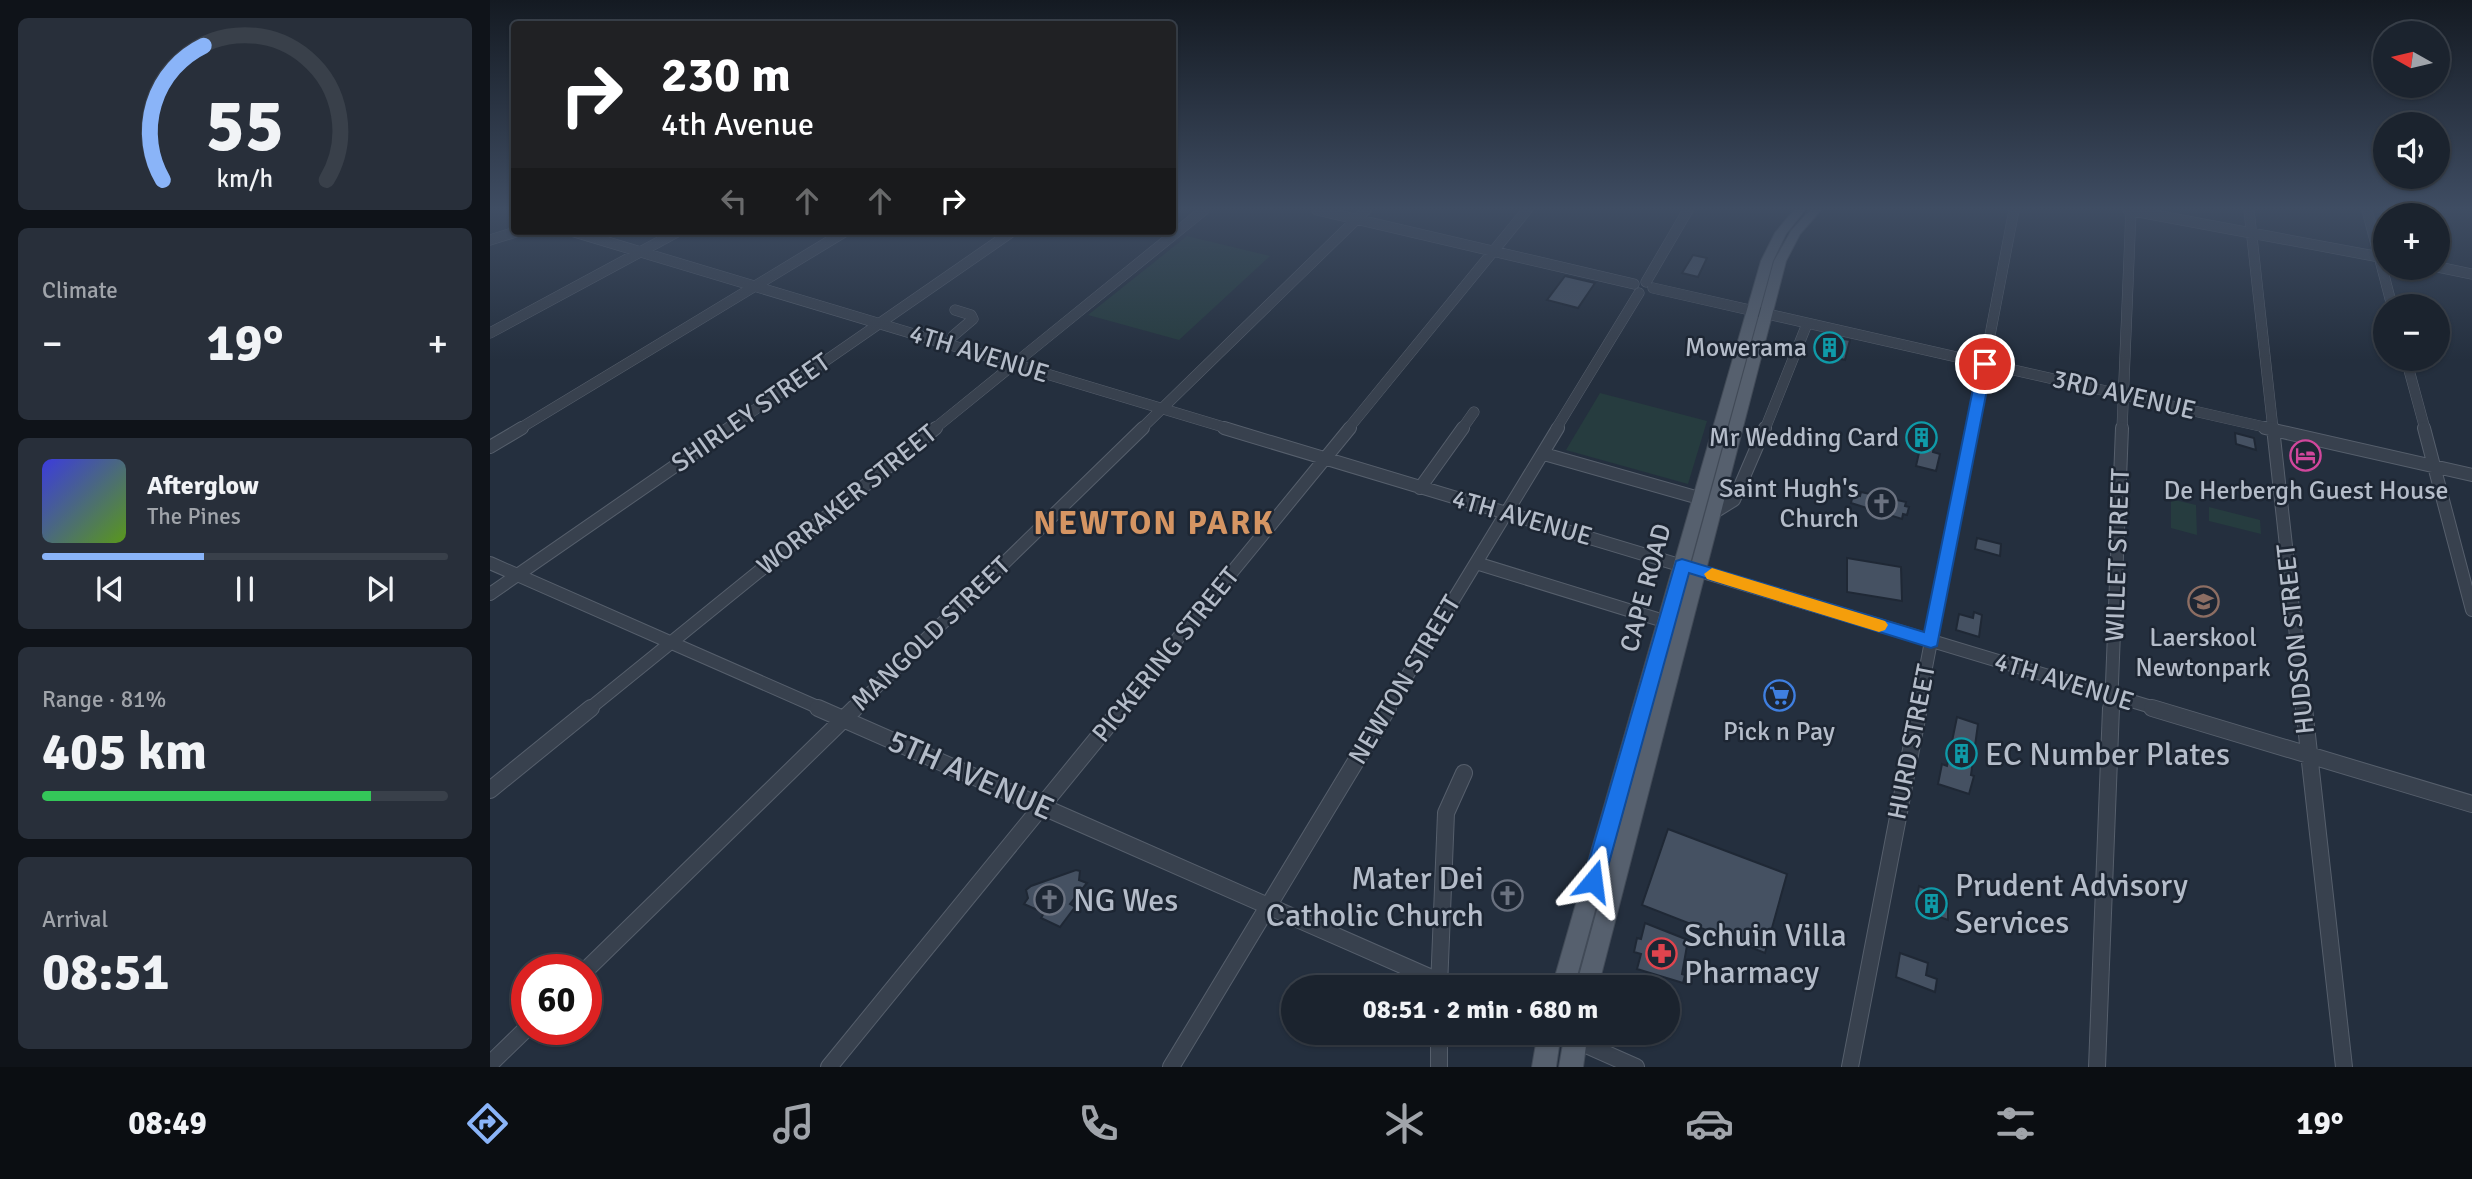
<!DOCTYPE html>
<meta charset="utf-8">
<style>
:root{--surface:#1b232e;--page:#282f3a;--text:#f1f3f6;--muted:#a0a4aa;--line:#39404a;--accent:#8ab4f8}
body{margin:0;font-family:Signika,sans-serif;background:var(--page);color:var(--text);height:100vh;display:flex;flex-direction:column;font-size:26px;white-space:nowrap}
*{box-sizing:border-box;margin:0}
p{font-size:23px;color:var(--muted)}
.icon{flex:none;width:38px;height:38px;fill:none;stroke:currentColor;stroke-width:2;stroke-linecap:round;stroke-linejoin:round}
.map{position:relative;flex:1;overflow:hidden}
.sheet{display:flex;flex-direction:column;gap:18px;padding:18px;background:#0f1319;width:490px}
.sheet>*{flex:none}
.top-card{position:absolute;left:21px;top:21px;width:665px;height:214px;border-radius:7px;box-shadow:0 2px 5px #0004,0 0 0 2px var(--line);background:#202124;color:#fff;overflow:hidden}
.needle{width:46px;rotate:278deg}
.buttons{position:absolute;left:1883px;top:21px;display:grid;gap:14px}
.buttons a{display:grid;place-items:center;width:77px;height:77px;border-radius:50%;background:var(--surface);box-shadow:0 2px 5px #0004,0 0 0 2px var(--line);font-size:35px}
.speed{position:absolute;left:21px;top:954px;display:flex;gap:14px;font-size:35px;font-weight:700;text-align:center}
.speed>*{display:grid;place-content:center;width:91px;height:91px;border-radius:50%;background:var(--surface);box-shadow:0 2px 5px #0004,0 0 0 2px var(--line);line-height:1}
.speed .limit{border:10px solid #d22;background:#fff;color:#111}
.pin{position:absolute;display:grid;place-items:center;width:60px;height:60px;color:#fff;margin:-30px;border:4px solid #fff;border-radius:50%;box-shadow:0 2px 7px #0007}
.me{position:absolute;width:77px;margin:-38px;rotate:16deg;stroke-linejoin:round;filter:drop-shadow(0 0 5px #0008)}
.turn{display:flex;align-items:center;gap:24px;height:147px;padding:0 35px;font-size:32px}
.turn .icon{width:91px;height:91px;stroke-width:2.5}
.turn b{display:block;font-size:49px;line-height:60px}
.lanes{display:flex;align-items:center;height:66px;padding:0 35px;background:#0003;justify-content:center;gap:35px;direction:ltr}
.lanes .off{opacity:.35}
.big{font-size:52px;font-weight:700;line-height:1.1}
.sheet .widget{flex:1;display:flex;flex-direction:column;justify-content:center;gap:10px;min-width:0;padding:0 24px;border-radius:10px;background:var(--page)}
.sheet .dial{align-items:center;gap:0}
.dial svg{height:182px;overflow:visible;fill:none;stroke:var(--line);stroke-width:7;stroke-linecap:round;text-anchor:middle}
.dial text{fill:var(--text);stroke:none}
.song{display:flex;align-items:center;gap:21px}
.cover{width:84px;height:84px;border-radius:10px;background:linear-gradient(135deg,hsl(240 70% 55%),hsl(90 70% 35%))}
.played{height:7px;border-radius:4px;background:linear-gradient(90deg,var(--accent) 40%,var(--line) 40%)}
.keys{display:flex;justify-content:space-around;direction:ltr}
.heat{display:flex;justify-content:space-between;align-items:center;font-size:38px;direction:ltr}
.charge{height:10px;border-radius:5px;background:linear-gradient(90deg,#34c759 81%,var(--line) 0)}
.trip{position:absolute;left:791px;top:975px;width:399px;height:70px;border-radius:35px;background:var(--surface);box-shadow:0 2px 5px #0004,0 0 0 2px var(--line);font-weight:700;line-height:70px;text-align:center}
.tabs{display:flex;height:112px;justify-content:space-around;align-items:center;background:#0b0e12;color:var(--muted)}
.tabs .icon{width:49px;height:49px}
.tabs .selected{color:var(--accent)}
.tabs b{font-size:32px;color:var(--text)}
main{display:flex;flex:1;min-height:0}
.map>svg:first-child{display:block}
.green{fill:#263c3f}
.building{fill:#455162;stroke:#1f2835;stroke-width:2}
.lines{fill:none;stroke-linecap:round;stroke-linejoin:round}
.minor-far2-casing{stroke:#565f6c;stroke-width:11}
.minor-far1-casing{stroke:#565f6c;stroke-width:14}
.minor-casing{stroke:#565f6c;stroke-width:18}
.major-casing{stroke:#414a57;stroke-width:2}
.minor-far2{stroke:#38414e;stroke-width:10}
.minor-far1{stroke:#38414e;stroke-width:12}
.minor{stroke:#38414e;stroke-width:16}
.major{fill:#56606e;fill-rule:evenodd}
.route{fill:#1a73e8;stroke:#114b97;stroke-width:2}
.slow{fill:#f59e0b}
.labels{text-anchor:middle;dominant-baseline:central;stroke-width:5;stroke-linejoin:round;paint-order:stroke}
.poi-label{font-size:26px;fill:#b4bcc9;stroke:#1d2633;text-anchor:end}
.street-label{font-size:26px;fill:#b4bcc9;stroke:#1d2633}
.near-poi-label{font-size:32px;fill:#b4bcc9;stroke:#1d2633;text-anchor:start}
.near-street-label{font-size:32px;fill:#b4bcc9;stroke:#1d2633}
.district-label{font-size:33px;font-weight:bold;letter-spacing:2px;fill:#d59563;stroke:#1d2633}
</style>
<main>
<section class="sheet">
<div class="widget dial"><svg viewBox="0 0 100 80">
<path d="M14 69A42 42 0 1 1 86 69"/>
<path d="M14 69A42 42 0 0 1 32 10" stroke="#8ab4f8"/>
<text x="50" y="56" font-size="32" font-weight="700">55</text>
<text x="50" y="72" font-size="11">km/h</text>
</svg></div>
<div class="widget"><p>Climate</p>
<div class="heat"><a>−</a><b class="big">19°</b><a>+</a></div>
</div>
<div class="widget">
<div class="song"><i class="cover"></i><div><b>Afterglow</b><p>The Pines</p></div></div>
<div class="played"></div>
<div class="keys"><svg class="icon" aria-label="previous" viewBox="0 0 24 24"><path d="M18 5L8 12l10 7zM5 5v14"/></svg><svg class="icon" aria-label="pause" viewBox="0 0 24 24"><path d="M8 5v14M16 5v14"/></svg><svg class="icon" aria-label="next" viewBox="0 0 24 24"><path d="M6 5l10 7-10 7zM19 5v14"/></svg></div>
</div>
<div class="widget"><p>Range · 81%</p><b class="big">405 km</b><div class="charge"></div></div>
<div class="widget"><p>Arrival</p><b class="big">08:51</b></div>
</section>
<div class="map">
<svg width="1982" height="1067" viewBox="0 0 1982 1067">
<rect width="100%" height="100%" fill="#242f3e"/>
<!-- green -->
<path class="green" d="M697 236 780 256 689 340 598 315Z
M1110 393 1217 421 1198 484 1076 450Z
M1681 499 1706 505 1707 535 1681 528Z
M1719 507 1770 520 1771 534 1719 521Z"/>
<!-- building -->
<path class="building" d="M1203 255 1217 258 1208 277 1192 273Z
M1075 276 1105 283 1088 308 1057 300Z
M1345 339 1351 345 1353 339 1360 340 1355 360 1347 358 1351 346 1337 349 1329 342Z
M1422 426 1446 435 1443 452 1450 454 1446 471 1426 466 1431 444 1418 441Z
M1745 433 1764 438 1766 450 1746 444Z
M1816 448 1827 451 1829 465 1805 459V452Z
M1371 492 1416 502 1415 506 1419 507 1417 515 1413 514 1412 519 1361 503 1363 494 1370 496Z
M1487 538 1511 544 1510 556 1485 549Z
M1357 558 1411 567 1412 601 1357 592Z
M1484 612 1492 615 1489 637 1466 630 1469 614 1483 618Z
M1467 717 1488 724 1481 775 1484 776 1479 794 1448 784 1452 764 1457 766Z
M1178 829 1297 874 1275 953 1152 905Z
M586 870 590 871 589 880 597 883 580 904 585 907 570 927 551 918 554 913 534 904 538 898 536 890 541 886Z
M1429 886 1452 895V897L1458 899V920L1425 908Z
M1155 923 1198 940 1192 974 1195 975 1193 983 1147 969 1151 954 1144 952 1147 938 1151 939Z
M1410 953 1438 963 1436 975 1447 979 1445 992 1406 977Z"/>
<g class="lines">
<defs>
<path id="minor-far2" d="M827 210 1144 284
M1638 210 1895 258
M1759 210 1783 429
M1877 210 1902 306
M81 231 740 429
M0 240 29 231
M1948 267 1982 274
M1156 282 1198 210
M1163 288 1783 429
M0 333 189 231
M463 336 483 319 481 315 465 310
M1916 359 1935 429
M29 429 356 231
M237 429 523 231
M444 429 714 210
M651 429 876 210
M858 429 1037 210
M972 429 984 412
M1066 429 1149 293
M1275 429 1317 324
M1482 429 1524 210
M1632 429 1641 210"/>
<path id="minor-far1" d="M734 428 1668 709
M1775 428 1982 475
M1783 428 1814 709
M1934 428 1982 610
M0 447 32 428
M1054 454 1209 498
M930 488 973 428
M1223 513 1244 500 1275 428
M0 563 332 709
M986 563 1177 622
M0 594 240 428
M99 709 446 428
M364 709 653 428
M630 709 860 428
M897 709 1068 428
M1428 709 1482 428
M1621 709 1632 428"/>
<path id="minor" d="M328 708 962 987
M1662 708 1982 804
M1814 708 1854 1067
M0 790 101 708
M96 970 365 708
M949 987 956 813 974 773
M949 1032V1067
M1067 1032 1146 1067
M0 1064 37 1028
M339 1067 632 708
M681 1067 898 708
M1360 1067 1429 708
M1607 1067 1621 708"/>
<path id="major" d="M1304 210H1315L1296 234 1283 261 1084 987H1062L1271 261 1285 233Z
M1320 210H1331L1310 234 1296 261 1108 987H1086L1284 261 1301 231Z
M1048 1032H1071L1066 1067H1042Z
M1075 1032H1098L1093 1067H1069Z"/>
</defs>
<!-- minor-far2 casing -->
<use href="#minor-far2" class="minor-far2-casing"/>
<!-- minor-far1 casing -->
<use href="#minor-far1" class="minor-far1-casing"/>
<!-- minor casing -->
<use href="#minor" class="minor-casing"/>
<!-- major casing -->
<use href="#major" class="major-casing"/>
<!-- minor-far2 -->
<use href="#minor-far2" class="minor-far2"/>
<!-- minor-far1 -->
<use href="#minor-far1" class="minor-far1"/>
<!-- minor -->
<use href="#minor" class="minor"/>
<!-- major -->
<use href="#major" class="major"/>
</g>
<!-- sky -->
<linearGradient id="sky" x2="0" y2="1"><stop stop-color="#141a22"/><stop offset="0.58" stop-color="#3f4d63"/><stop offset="1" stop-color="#3f4d63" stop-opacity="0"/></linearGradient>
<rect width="1982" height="360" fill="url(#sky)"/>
<!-- route -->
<path class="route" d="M1495 360 1502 364 1447 646 1441 648 1199 573 1114 881 1111 888 1103 891 1096 888 1093 881 1186 561 1192 559 1434 632 1488 364Z"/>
<!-- slow -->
<path class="slow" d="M1222 568 1395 621 1398 625 1395 630 1389 632 1217 579 1214 574Z"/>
<!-- icons -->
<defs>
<symbol id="building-ring" viewBox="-11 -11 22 22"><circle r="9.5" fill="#1d2633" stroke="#0f9aa8" stroke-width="1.5"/><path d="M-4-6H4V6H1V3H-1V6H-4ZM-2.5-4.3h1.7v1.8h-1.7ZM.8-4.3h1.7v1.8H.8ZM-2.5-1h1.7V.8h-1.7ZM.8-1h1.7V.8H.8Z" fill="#0f9aa8"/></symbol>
<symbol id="hotel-ring" viewBox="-11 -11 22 22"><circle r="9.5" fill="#1d2633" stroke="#d1479c" stroke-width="1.5"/><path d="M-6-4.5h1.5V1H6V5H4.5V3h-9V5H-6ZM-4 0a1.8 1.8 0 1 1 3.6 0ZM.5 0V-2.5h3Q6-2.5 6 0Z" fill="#d1479c"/></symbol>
<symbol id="church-ring" viewBox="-11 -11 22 22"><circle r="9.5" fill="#1d2633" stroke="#6b7280" stroke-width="1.5"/><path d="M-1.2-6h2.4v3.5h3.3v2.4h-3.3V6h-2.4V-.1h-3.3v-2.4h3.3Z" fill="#6b7280"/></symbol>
<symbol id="school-ring" viewBox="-11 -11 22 22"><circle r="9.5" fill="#1d2633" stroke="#8d6e63" stroke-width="1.5"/><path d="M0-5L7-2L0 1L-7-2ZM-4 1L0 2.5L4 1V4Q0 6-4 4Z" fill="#8d6e63"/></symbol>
<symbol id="supermarket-ring" viewBox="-11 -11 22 22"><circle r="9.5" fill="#1d2633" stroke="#3f7fe0" stroke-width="1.5"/><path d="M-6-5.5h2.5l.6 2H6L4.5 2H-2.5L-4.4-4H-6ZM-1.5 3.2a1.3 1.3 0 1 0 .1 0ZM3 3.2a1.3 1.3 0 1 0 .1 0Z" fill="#3f7fe0"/></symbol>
<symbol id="pharmacy-ring" viewBox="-11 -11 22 22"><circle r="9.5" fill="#1d2633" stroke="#e0444e" stroke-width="1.5"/><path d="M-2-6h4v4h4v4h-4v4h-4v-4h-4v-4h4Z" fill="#e0444e"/></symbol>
</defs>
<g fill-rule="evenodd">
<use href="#building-ring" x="1322" y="330" width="35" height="35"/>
<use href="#building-ring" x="1414" y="420" width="35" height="35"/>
<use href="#hotel-ring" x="1798" y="438" width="35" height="35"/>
<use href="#church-ring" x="1374" y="486" width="35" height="35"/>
<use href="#school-ring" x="1696" y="584" width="35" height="35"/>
<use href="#supermarket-ring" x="1272" y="678" width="35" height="35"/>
<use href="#building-ring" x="1454" y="736" width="35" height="35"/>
<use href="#church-ring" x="1000" y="878" width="35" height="35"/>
<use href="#church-ring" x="542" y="882" width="35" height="35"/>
<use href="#building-ring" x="1424" y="886" width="35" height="35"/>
<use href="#pharmacy-ring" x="1154" y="936" width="35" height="35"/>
</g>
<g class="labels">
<!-- poi labels -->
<g class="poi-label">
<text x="1317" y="348">Mowerama</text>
<text x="1409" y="438">Mr Wedding Card</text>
<text x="1369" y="489">Saint Hugh's<tspan x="1369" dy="30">Church</tspan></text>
<text x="1816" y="491" text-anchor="middle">De Herbergh Guest House</text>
<text x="1713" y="638" text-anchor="middle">Laerskool<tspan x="1713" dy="30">Newtonpark</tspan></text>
<text x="1289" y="732" text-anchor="middle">Pick n Pay</text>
</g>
<!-- street labels -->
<g class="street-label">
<text transform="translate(489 354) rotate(17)">4TH AVENUE</text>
<text transform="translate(1634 395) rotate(13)">3RD AVENUE</text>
<text transform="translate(261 413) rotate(-35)">SHIRLEY STREET</text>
<text transform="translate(357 500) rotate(-39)">WORRAKER STREET</text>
<text transform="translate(1032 518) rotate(16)">4TH AVENUE</text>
<text transform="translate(1628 555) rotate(-88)">WILLET STREET</text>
<text transform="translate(1156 588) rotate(-75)">CAPE ROAD</text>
<text transform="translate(441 634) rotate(-44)">MANGOLD STREET</text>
<text transform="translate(1806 639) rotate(-96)">HUDSON STREET</text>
<text transform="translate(676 655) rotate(-51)">PICKERING STREET</text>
<text transform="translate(915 680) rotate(-59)">NEWTON STREET</text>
<text transform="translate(1574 682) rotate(17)">4TH AVENUE</text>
<text transform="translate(1422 742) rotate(-79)">HURD STREET</text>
</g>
<!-- near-poi labels -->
<g class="near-poi-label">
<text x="1495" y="754">EC Number Plates</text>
<text x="994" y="878" text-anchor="end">Mater Dei<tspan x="994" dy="37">Catholic Church</tspan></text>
<text x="1465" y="885">Prudent Advisory<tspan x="1465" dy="37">Services</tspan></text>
<text x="583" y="900">NG Wes</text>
<text x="1194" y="935">Schuin Villa<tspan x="1194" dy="37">Pharmacy</tspan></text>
</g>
<!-- near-street labels -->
<g class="near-street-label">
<text transform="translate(481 775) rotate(24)">5TH AVENUE</text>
</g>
<!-- district labels -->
<g class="district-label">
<text x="664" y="523">NEWTON PARK</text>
</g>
</g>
</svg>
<div class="buttons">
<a><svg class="needle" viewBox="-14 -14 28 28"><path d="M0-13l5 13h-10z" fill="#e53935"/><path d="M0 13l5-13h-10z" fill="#a0a4aa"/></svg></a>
<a><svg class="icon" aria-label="sound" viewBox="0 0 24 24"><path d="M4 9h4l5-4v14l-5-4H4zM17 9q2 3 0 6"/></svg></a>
<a>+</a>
<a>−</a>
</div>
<div class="speed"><div class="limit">60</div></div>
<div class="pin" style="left:1495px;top:364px;background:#d93025"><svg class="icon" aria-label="arrive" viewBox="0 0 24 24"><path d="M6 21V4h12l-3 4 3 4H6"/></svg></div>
<svg class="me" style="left:1103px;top:881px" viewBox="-20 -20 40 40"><path d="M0-17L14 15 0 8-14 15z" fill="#1a73e8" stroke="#fff" stroke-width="4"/></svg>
<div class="trip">08:51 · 2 min · 680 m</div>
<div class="top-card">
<div class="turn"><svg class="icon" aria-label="right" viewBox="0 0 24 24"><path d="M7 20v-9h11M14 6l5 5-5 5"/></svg><div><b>230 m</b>4th Avenue</div></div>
<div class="lanes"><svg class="icon off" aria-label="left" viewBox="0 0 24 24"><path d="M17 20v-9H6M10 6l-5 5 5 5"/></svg><svg class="icon off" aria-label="ahead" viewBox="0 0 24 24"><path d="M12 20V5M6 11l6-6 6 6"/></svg><svg class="icon off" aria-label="ahead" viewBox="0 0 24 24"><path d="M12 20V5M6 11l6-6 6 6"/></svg><svg class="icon" aria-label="right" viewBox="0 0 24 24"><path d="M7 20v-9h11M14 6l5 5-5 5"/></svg></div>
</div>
</div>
</main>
<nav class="tabs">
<b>08:49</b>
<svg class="icon selected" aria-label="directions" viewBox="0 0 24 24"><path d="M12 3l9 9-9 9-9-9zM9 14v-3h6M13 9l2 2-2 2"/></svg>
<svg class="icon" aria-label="music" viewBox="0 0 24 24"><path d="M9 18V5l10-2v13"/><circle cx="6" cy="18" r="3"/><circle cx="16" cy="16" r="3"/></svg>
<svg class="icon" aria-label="phone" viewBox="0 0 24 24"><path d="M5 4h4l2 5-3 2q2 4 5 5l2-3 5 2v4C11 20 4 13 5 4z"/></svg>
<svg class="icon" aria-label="climate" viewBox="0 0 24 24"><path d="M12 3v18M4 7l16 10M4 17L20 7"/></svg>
<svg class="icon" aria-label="car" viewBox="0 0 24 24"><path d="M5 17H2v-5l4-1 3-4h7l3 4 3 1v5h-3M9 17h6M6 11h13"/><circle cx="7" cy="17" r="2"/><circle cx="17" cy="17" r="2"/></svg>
<svg class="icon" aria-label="filters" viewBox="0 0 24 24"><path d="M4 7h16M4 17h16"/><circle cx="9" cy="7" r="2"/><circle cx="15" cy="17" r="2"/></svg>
<b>19°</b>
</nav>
